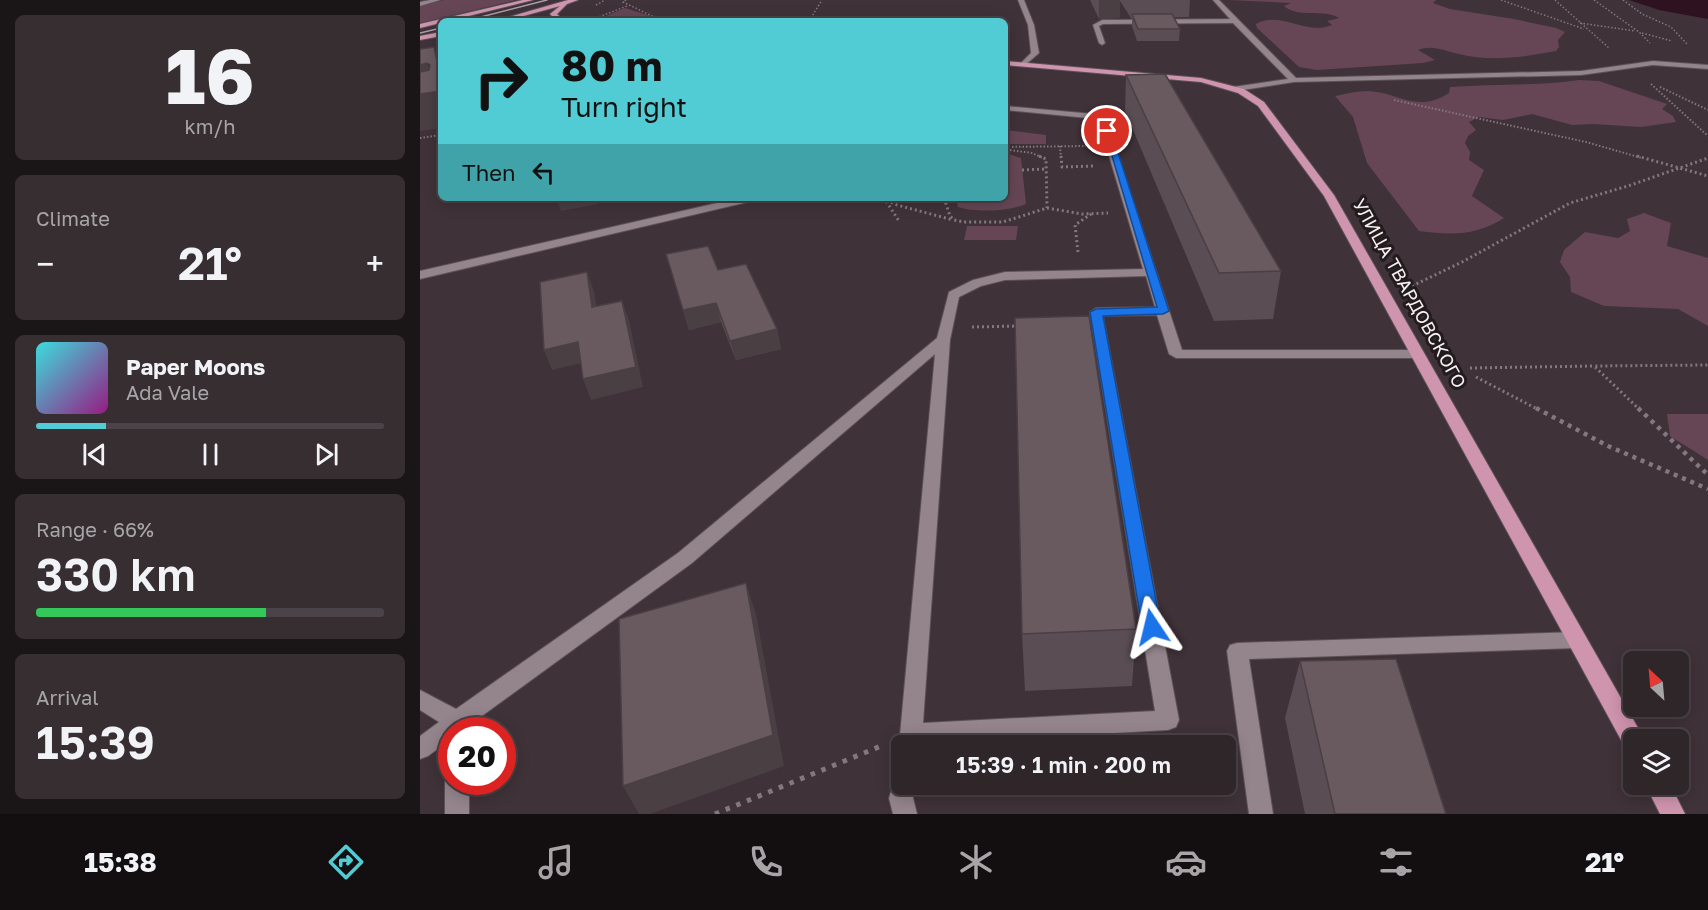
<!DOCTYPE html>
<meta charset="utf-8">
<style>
:root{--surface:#2f262a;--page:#372e32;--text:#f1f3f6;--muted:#a7a5a8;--line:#4a4347;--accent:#51ccd4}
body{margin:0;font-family:"Golos Text",sans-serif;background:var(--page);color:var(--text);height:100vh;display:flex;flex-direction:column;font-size:22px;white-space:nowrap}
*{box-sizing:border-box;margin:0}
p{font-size:20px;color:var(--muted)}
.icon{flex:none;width:33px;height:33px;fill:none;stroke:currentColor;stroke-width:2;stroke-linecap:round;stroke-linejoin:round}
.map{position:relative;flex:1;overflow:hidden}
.drawer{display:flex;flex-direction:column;gap:15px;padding:15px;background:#1a1517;width:420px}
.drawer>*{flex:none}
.guide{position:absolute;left:18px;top:18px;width:570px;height:183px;border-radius:9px;box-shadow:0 3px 15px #0003,0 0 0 2px var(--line);background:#51ccd4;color:#111;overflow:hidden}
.needle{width:39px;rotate:334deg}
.fabs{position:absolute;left:1203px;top:651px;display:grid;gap:12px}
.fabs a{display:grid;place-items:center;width:66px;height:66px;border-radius:9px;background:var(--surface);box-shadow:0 3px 15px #0003,0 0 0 2px var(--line);font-size:30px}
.speed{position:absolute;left:18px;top:717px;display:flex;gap:12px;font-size:30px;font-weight:700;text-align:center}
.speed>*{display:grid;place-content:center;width:78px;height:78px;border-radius:50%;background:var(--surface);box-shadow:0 3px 15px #0003,0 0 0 2px var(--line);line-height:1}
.speed .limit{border:9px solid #d22;background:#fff;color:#111}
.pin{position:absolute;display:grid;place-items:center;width:51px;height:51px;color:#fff;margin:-26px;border:3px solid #fff;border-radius:50%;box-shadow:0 2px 6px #0007}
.me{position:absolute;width:66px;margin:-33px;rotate:350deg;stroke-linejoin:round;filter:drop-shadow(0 0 4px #0008)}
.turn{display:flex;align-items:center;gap:21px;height:126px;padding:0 24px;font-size:27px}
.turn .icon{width:78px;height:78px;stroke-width:2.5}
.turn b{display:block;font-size:42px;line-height:51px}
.then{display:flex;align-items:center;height:57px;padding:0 24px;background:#0003;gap:12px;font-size:22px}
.big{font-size:45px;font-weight:600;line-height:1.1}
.drawer .widget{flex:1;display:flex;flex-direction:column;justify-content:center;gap:9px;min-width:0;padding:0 21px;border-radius:9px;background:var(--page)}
.drawer .dial{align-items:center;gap:0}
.dial b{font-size:78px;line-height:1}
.song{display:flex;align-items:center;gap:18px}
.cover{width:72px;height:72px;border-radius:9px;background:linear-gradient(135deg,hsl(180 70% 55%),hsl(310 70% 35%))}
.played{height:6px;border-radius:3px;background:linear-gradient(90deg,var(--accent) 20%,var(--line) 20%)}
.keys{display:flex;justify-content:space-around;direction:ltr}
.heat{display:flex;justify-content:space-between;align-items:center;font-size:33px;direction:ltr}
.charge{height:9px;border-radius:4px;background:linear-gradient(90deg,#34c759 66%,var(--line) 0)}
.trip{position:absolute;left:471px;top:735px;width:345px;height:60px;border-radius:9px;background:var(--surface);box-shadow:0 3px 15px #0003,0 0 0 2px var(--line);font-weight:600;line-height:60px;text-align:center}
.tab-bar{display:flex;height:96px;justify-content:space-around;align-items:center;background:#130f11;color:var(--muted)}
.tab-bar .icon{width:42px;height:42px}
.tab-bar .selected{color:var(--accent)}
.tab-bar b{font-size:27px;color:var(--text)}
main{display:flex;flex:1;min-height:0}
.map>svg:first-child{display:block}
.green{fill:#664654}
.water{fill:#2f1220}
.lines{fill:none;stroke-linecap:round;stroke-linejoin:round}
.minor-casing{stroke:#5c5156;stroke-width:2}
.major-casing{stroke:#5c5156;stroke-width:2}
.path-far4{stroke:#83787d;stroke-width:1.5;stroke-dasharray:1.5 2;stroke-linecap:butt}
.path-far3{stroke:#83787d;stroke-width:2;stroke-dasharray:1.5 2;stroke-linecap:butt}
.path-far2{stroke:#83787d;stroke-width:3;stroke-dasharray:2 3;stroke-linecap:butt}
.path-far1{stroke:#83787d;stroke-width:4.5;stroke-dasharray:4 5;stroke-linecap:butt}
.path{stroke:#83787d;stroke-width:5;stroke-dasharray:4.5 7;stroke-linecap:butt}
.minor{fill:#94848b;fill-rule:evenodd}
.major{fill:#cf94ae;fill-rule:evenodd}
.tram{stroke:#a89ea3;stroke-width:1.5}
.wall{fill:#5a4d53}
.shaded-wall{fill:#4a3f43}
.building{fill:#695a60;stroke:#4a3f43;stroke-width:1.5}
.route{fill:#1a73e8;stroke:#114b97;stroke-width:1.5}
.labels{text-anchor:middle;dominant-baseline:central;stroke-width:6;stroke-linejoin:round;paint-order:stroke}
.street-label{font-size:18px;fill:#f7eff2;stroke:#221c1e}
</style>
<main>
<section class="drawer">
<div class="widget dial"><b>16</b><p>km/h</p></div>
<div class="widget"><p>Climate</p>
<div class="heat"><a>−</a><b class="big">21°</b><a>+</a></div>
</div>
<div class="widget">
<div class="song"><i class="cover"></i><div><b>Paper Moons</b><p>Ada Vale</p></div></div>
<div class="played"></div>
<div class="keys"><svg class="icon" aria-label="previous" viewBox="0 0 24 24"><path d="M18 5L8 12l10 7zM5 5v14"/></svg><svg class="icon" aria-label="pause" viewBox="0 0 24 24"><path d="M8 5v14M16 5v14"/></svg><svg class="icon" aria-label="next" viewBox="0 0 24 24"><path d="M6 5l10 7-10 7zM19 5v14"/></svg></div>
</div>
<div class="widget"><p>Range · 66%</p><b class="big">330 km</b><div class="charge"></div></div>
<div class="widget"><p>Arrival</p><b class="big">15:39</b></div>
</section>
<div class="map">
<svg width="1288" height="814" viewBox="0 0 1288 814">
<rect width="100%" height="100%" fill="#3f3238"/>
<!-- green -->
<path class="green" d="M24 0H96L0 23V6Z
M807 0H1016L1013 3 1030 9 1094 19 1136 28 1145 32 1138 40 1139 47 1136 51C1104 57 1071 62 1039 54 1025 51 1012 44 998 50L1015 60 1003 63 897 70 879 67 837 28 836 24C861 10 885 36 912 25L907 21 919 18C903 8 879 19 864 6L871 3Z
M205 8 247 21 181 18Z
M1159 80 1179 81 1247 104 1242 109 1253 116 1256 122 1221 127 1173 124 1152 125 1112 114 1083 120 1059 117 1049 122 1056 130 1048 136 1045 143 1050 152 1049 160 1064 170 1052 196 1084 218C1057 236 1030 235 999 231L947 163 933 117 915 96C925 94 937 91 948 91 978 92 997 114 1029 93L1030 87C1073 84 1117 86 1159 80Z
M585 130 626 135V144H585Z
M585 153 601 158 606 204C589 211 556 213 538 207L536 198H585Z
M1224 213 1251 223 1247 246 1288 258V326L1258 309 1184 306 1151 292 1150 277 1140 262 1144 250 1165 232 1198 238 1210 231 1207 219Z
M547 226H598L596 240H544Z
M1247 414H1288V460L1250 436Z"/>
<!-- water -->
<path class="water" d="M1209 0H1288V19L1239 10Z"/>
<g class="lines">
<defs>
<path id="minor" d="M10 0H20L0 6V2Z
M598 0H604L614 25 619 53 604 66 600 64 611 53 608 25Z
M793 0H799L876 78 1161 71 1233 61 1288 65V69L1233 65 1161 75 874 82 816 91 812 89 813 87 868 79 813 23 683 24 679 26 685 43 682 45 679 43 673 25 682 20 810 19Z
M585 106 685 115 762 350H996L1003 354 996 358H756L749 354 737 315 683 316 759 720 756 727 748 730 501 744V746H482V752L479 746 515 354 272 563 48 726 47 730H32V738L8 756 0 759V736L19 722 0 710V690L36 709 258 553 517 338 529 292 553 280 585 272 723 269 678 119 585 110ZM726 276 735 307 676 308 670 312 735 711 503 723 530 340 539 297 561 286 585 280Z
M319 198H337L332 201 0 279V271Z
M1157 632 1164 634 1167 640 1164 646 1157 648 829 659 853 814H829L807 651 810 645 817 643Z
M32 773V782H49V814H25V782Z
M482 774V784H496L493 798 497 814H473L469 798 476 776Z"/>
<path id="major" d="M103 0H113L0 28V24Z
M148 0H158L147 4 137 14 144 21H137L130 14 140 6 85 21H75Z
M21 32V36L0 40V36Z
M585 61 781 78 824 89 844 102 914 195 1222 735 1224 740H1214V752L1206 749 904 196 838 106 818 93 781 82 585 65Z
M1225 784H1250L1265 814H1240Z"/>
</defs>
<!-- minor casing -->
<use href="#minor" class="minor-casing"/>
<!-- major casing -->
<use href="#major" class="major-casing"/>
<!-- path-far4 -->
<path class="path-far4" d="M206 0 203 2 232 16 263 21
M1081 0 1164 29
M1135 0 1189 48
M1174 0 1219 32 1230 43
M1203 0 1222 14 1251 27 1268 45
M176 5 185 0
M167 17 206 21
M176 18 207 6
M389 21 402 0
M1160 23 1215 31
M1222 33 1252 41"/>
<!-- path-far3 -->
<path class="path-far3" d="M1231 84 1288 136
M1240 87 1288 110
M974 100 1166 142 1222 158
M0 138 21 135
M640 146 641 158
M585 147 666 146
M590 150 612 153 623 158"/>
<!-- path-far2 -->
<path class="path-far2" d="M619 156 626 159 627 208
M641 156 642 167 673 166
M1217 156 1288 176
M602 170 626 169
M457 198 466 201 479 221
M462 198 477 205 533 220
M524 198 530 216 534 220 544 222H583L627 208 662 214 688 213
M513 199H523
M658 252 655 225 671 214
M992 286 1042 262 1150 203 1208 186 1288 158
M552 327 599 326
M1050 368 1174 366
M1056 377 1119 410
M1220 410 1174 366 1288 365"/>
<!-- path-far1 -->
<path class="path-far1" d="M1116 408 1188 446 1288 489
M1218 408 1288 475"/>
<!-- path -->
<path class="path" d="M295 814 461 746"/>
<!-- minor -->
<use href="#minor" class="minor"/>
<!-- major -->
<use href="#major" class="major"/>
<!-- tram -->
<path class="tram" d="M45 21 127 0
M0 33 21 28"/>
</g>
<!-- wall -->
<path class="wall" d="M670 0H770L769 17H754L760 29 759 41H717L712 26V18H711L700 1V18L679 19Z
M706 75 861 271 853 319 794 321 705 111Z
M246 254 357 329 361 349 316 360 301 322 269 330Z
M716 629 712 686 605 691 602 634Z
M880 661 1026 814H885L865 718Z"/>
<!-- shaded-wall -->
<path class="shaded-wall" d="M679 0H700V18L679 19Z
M14 47 21 65V80Z
M7 63 19 91H21V128L0 131V65Z
M136 198H177L178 204 141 211Z
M167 272 174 291 180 327 172 307Z
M202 301 209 320 223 387 171 400 163 379Z
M296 303 301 322 269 330 263 310Z
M357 329 361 349 316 360 310 341Z
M158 342 166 362 132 370 124 350Z
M326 583 336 614 364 766 230 814H219L203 786Z"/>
<!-- building -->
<path class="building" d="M712 14H752L760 29H718Z
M14 47 21 80V91L0 94V72L9 70 10 65 7 63 0 65V49Z
M745 74 861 271 799 273 706 75Z
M288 246 298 270 326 264 357 329 310 341 296 303 263 310 246 254Z
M167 272 172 307 202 301 216 367 163 379 158 342 124 350 120 282Z
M669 316 716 629 602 634 595 318Z
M326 583 353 735 203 786 199 619Z
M976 659 1026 814H915L880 661Z"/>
<!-- route -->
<path class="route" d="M684 129 691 131 749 311 743 314 683 316 741 627 738 632 732 634 725 632 722 627 670 312 676 309 737 307Z"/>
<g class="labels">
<!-- street labels -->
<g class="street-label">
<text transform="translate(990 293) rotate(61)">УЛИЦА ТВАРДОВСКОГО</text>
</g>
</g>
</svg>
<div class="fabs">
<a><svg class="needle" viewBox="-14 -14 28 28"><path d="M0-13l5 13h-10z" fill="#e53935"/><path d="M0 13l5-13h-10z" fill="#a7a5a8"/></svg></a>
<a><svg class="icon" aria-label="layers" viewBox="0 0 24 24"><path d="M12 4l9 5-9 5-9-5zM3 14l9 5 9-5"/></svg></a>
</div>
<div class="speed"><div class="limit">20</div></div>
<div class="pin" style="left:687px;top:131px;background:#d93025"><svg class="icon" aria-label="arrive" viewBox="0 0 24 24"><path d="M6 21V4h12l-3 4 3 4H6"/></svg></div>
<svg class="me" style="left:732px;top:627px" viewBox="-20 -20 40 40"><path d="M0-17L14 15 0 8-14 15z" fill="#1a73e8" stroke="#fff" stroke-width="4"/></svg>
<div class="trip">15:39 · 1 min · 200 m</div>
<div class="guide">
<div class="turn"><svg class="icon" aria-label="right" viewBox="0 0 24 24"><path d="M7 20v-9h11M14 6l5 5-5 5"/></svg><div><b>80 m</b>Turn right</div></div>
<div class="then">Then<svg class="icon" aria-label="left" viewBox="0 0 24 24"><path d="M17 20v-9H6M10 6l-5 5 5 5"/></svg></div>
</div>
</div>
</main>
<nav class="tab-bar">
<b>15:38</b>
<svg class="icon selected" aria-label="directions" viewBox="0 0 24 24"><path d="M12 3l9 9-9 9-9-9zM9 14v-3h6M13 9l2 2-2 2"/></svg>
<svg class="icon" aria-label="music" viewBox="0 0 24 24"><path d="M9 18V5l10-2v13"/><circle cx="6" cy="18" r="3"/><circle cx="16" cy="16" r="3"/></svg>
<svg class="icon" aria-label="phone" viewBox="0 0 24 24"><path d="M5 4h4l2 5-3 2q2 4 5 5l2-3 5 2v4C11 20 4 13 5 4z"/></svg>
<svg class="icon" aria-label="climate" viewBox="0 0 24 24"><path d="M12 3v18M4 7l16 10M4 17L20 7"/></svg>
<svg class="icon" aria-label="car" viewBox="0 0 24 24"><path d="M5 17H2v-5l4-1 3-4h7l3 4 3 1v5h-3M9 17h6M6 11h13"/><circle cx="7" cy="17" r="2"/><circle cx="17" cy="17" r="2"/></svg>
<svg class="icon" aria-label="filters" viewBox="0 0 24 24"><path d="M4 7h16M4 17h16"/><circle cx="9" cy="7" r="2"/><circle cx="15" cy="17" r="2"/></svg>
<b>21°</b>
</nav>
